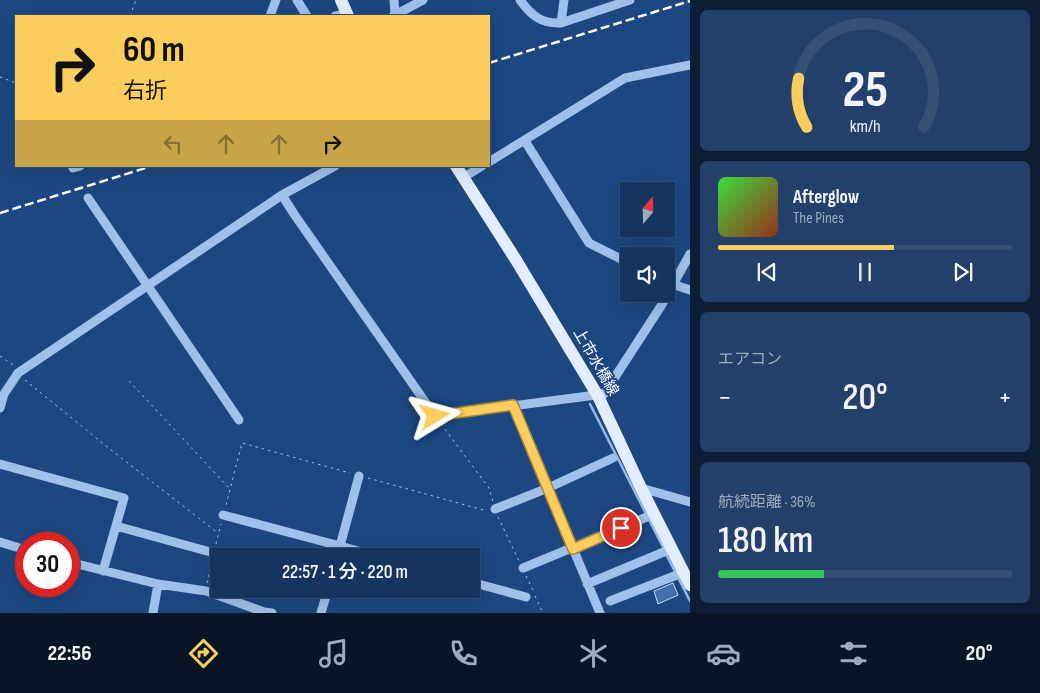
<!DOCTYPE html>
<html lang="ja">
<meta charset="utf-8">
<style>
:root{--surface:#153560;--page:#224069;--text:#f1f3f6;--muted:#9dabbd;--line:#345075;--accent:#facd5c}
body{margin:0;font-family:"Sofia Sans Condensed","Noto Sans JP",sans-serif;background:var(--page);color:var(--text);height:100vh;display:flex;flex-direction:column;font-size:19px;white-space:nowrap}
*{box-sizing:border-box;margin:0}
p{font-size:16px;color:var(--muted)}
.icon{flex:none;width:28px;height:28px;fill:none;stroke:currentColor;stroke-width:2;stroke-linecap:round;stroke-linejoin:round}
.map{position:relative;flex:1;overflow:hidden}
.drawer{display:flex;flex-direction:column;gap:10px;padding:10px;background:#0c1d35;width:350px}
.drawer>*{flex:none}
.top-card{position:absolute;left:15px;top:15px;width:475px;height:152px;border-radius:0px;box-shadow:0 5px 20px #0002,0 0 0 1px var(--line);background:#facd5c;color:#111;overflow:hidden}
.needle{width:32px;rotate:19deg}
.buttons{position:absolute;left:620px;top:182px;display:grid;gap:10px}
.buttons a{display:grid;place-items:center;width:55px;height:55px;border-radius:0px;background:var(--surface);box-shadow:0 5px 20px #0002,0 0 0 1px var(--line);font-size:25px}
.speed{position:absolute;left:15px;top:532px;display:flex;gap:10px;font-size:25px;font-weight:700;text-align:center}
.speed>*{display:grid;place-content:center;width:65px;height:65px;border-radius:50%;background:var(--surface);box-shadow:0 5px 20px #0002,0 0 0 1px var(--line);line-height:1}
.speed .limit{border:8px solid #d22;background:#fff;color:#111}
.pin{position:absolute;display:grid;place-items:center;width:42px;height:42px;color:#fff;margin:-21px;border:2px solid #fff;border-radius:50%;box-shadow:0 1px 5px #0007}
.me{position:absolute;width:55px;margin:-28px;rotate:82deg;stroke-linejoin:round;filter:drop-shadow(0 0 4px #0008)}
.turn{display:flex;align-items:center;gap:18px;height:105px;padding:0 25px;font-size:22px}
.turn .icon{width:65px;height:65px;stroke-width:2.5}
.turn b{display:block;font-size:35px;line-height:42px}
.lanes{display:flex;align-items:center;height:48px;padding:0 25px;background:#0003;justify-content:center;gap:25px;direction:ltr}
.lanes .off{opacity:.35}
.big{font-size:38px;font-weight:600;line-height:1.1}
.drawer .card{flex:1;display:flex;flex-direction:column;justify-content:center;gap:8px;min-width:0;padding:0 18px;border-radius:8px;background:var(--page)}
.drawer .dial{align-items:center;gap:0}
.dial svg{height:130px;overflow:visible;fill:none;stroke:var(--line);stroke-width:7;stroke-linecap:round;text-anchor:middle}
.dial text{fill:var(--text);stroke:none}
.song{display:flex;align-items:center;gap:15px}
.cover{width:60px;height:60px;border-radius:8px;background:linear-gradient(135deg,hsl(120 70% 55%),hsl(10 70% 35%))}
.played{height:5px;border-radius:2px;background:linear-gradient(90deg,var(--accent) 60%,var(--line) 60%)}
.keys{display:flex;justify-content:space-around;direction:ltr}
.heat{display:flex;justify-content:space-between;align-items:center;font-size:28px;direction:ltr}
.charge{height:8px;border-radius:4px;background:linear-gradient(90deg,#34c759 36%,var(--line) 0)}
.trip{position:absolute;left:210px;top:548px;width:270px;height:50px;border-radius:0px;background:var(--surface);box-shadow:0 5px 20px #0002,0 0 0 1px var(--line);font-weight:600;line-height:50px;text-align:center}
.tabs{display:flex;height:80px;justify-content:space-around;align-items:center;background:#081526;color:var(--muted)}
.tabs .icon{width:35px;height:35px}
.tabs .selected{color:var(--accent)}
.tabs b{font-size:22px;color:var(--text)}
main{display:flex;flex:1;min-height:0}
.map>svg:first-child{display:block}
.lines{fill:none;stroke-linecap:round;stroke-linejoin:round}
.stream{stroke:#92bbeb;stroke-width:2.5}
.building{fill:#4470aa;stroke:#c3dbf7}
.path{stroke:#9fc0e9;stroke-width:1;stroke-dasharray:2.5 4;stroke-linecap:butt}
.minor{stroke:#9fc0e9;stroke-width:9}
.major{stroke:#e2edfe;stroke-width:12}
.rail{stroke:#fff;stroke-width:2.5;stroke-dasharray:9 4;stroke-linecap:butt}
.route-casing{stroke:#a2853c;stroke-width:12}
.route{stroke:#facd5c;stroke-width:9}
.labels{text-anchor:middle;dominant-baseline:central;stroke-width:4;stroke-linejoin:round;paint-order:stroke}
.street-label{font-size:15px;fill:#fff;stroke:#1c4780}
</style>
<main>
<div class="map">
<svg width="690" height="613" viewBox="0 0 690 613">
<rect width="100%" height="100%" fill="#1c4780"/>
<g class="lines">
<!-- stream -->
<path class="stream" d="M590 404 664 549
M666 554 690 601"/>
</g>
<!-- building -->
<path class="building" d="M673 583 678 595 658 604 654 591Z"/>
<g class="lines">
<!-- path -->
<path class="path" d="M130 16 136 0
M0 77 16 83
M0 356 13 365
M25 380 111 450 218 533
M129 381 229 488
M441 424 489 488 493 502
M368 478 487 511
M226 505 242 443 350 473
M498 517 519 561
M216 544 221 524
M526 576 533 590
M207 583 212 563
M535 596 543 613"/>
<!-- minor -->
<path class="minor" d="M297 0 307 16
M520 0C531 15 541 24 561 23L630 0
M395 15 423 0
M270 16 276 0
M335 16 347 13
M393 16 395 15 394 0
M561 23 564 0
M525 141 589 243 629 263
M489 162 625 78 690 65
M73 168 80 166
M464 177 482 166
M282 195 294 214 435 416 604 394 661 306 690 254
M88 198 239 420
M666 282 690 290
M513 405 600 613
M0 408 4 394 18 373 282 195 335 166
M0 464 124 498 103 571
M359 476 340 546 376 556
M641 488 690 502
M495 509 548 488 613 458
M223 515 340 546 337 556
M116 526 214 553
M0 542 26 550
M69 562 158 584 206 591 264 612 272 613
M523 568 654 514
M471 582 526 597
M587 584 671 549
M610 601 682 573
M153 613 158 584
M321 613 328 589"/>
<!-- major -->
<path class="major" d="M341 0 348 16
M456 166 516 260 598 396 641 488 690 585"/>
<!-- rail -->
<path class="rail" d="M489 63 690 1
M0 213 152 166"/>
</g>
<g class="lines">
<defs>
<path id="route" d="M435 416 513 405 573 549 621 528"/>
</defs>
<!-- route casing -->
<use href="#route" class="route-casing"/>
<!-- route -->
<use href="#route" class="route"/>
</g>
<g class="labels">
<!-- street labels -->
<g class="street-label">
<text transform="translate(596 362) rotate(60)">上市水橋線</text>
</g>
</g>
</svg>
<div class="buttons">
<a><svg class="needle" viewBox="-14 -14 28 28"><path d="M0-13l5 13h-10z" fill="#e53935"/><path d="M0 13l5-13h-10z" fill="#9dabbd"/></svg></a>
<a><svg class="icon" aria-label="sound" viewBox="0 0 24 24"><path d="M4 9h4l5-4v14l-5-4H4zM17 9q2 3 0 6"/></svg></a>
</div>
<div class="speed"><div class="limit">30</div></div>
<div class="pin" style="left:621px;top:528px;background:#d93025"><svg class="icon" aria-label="arrive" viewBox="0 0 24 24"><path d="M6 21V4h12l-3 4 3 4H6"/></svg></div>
<svg class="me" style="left:435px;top:416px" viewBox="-20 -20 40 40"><path d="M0-17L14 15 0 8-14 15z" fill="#facd5c" stroke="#fff" stroke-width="4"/></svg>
<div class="trip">22:57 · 1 分 · 220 m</div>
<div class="top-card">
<div class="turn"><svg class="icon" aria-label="right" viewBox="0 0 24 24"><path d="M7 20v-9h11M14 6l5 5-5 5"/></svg><div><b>60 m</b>右折</div></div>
<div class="lanes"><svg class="icon off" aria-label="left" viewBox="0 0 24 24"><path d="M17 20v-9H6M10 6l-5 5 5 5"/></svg><svg class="icon off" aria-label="ahead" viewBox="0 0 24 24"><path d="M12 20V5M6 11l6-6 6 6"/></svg><svg class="icon off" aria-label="ahead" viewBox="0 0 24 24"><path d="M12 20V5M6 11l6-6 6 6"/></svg><svg class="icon" aria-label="right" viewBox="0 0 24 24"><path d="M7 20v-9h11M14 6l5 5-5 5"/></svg></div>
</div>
</div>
<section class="drawer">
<div class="card dial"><svg viewBox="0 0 100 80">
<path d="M14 69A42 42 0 1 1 86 69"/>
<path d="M14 69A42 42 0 0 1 9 39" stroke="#facd5c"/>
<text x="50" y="56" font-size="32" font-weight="700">25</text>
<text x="50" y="72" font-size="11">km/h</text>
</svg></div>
<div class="card">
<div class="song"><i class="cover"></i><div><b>Afterglow</b><p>The Pines</p></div></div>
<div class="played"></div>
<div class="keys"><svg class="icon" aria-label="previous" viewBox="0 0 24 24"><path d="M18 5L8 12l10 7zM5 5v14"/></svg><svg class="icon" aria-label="pause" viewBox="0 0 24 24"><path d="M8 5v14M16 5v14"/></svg><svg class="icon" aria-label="next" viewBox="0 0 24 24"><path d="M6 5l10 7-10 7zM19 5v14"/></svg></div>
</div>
<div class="card"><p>エアコン</p>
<div class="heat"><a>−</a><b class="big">20°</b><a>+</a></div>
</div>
<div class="card"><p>航続距離 · 36%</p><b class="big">180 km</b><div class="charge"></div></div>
</section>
</main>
<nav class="tabs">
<b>22:56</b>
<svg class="icon selected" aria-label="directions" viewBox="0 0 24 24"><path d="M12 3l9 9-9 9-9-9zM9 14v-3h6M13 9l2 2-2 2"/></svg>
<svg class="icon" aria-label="music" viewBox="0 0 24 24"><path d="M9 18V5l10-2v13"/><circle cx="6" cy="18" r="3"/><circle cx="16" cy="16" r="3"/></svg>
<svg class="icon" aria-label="phone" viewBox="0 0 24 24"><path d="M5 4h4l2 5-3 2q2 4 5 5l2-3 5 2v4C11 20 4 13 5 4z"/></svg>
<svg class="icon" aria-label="climate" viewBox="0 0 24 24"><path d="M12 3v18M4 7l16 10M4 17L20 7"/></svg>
<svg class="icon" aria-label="car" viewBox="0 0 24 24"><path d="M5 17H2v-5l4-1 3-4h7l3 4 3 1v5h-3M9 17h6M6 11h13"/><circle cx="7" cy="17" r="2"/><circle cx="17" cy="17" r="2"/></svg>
<svg class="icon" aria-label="filters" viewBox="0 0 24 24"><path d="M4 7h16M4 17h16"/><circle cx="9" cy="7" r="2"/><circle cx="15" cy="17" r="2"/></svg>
<b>20°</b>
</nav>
